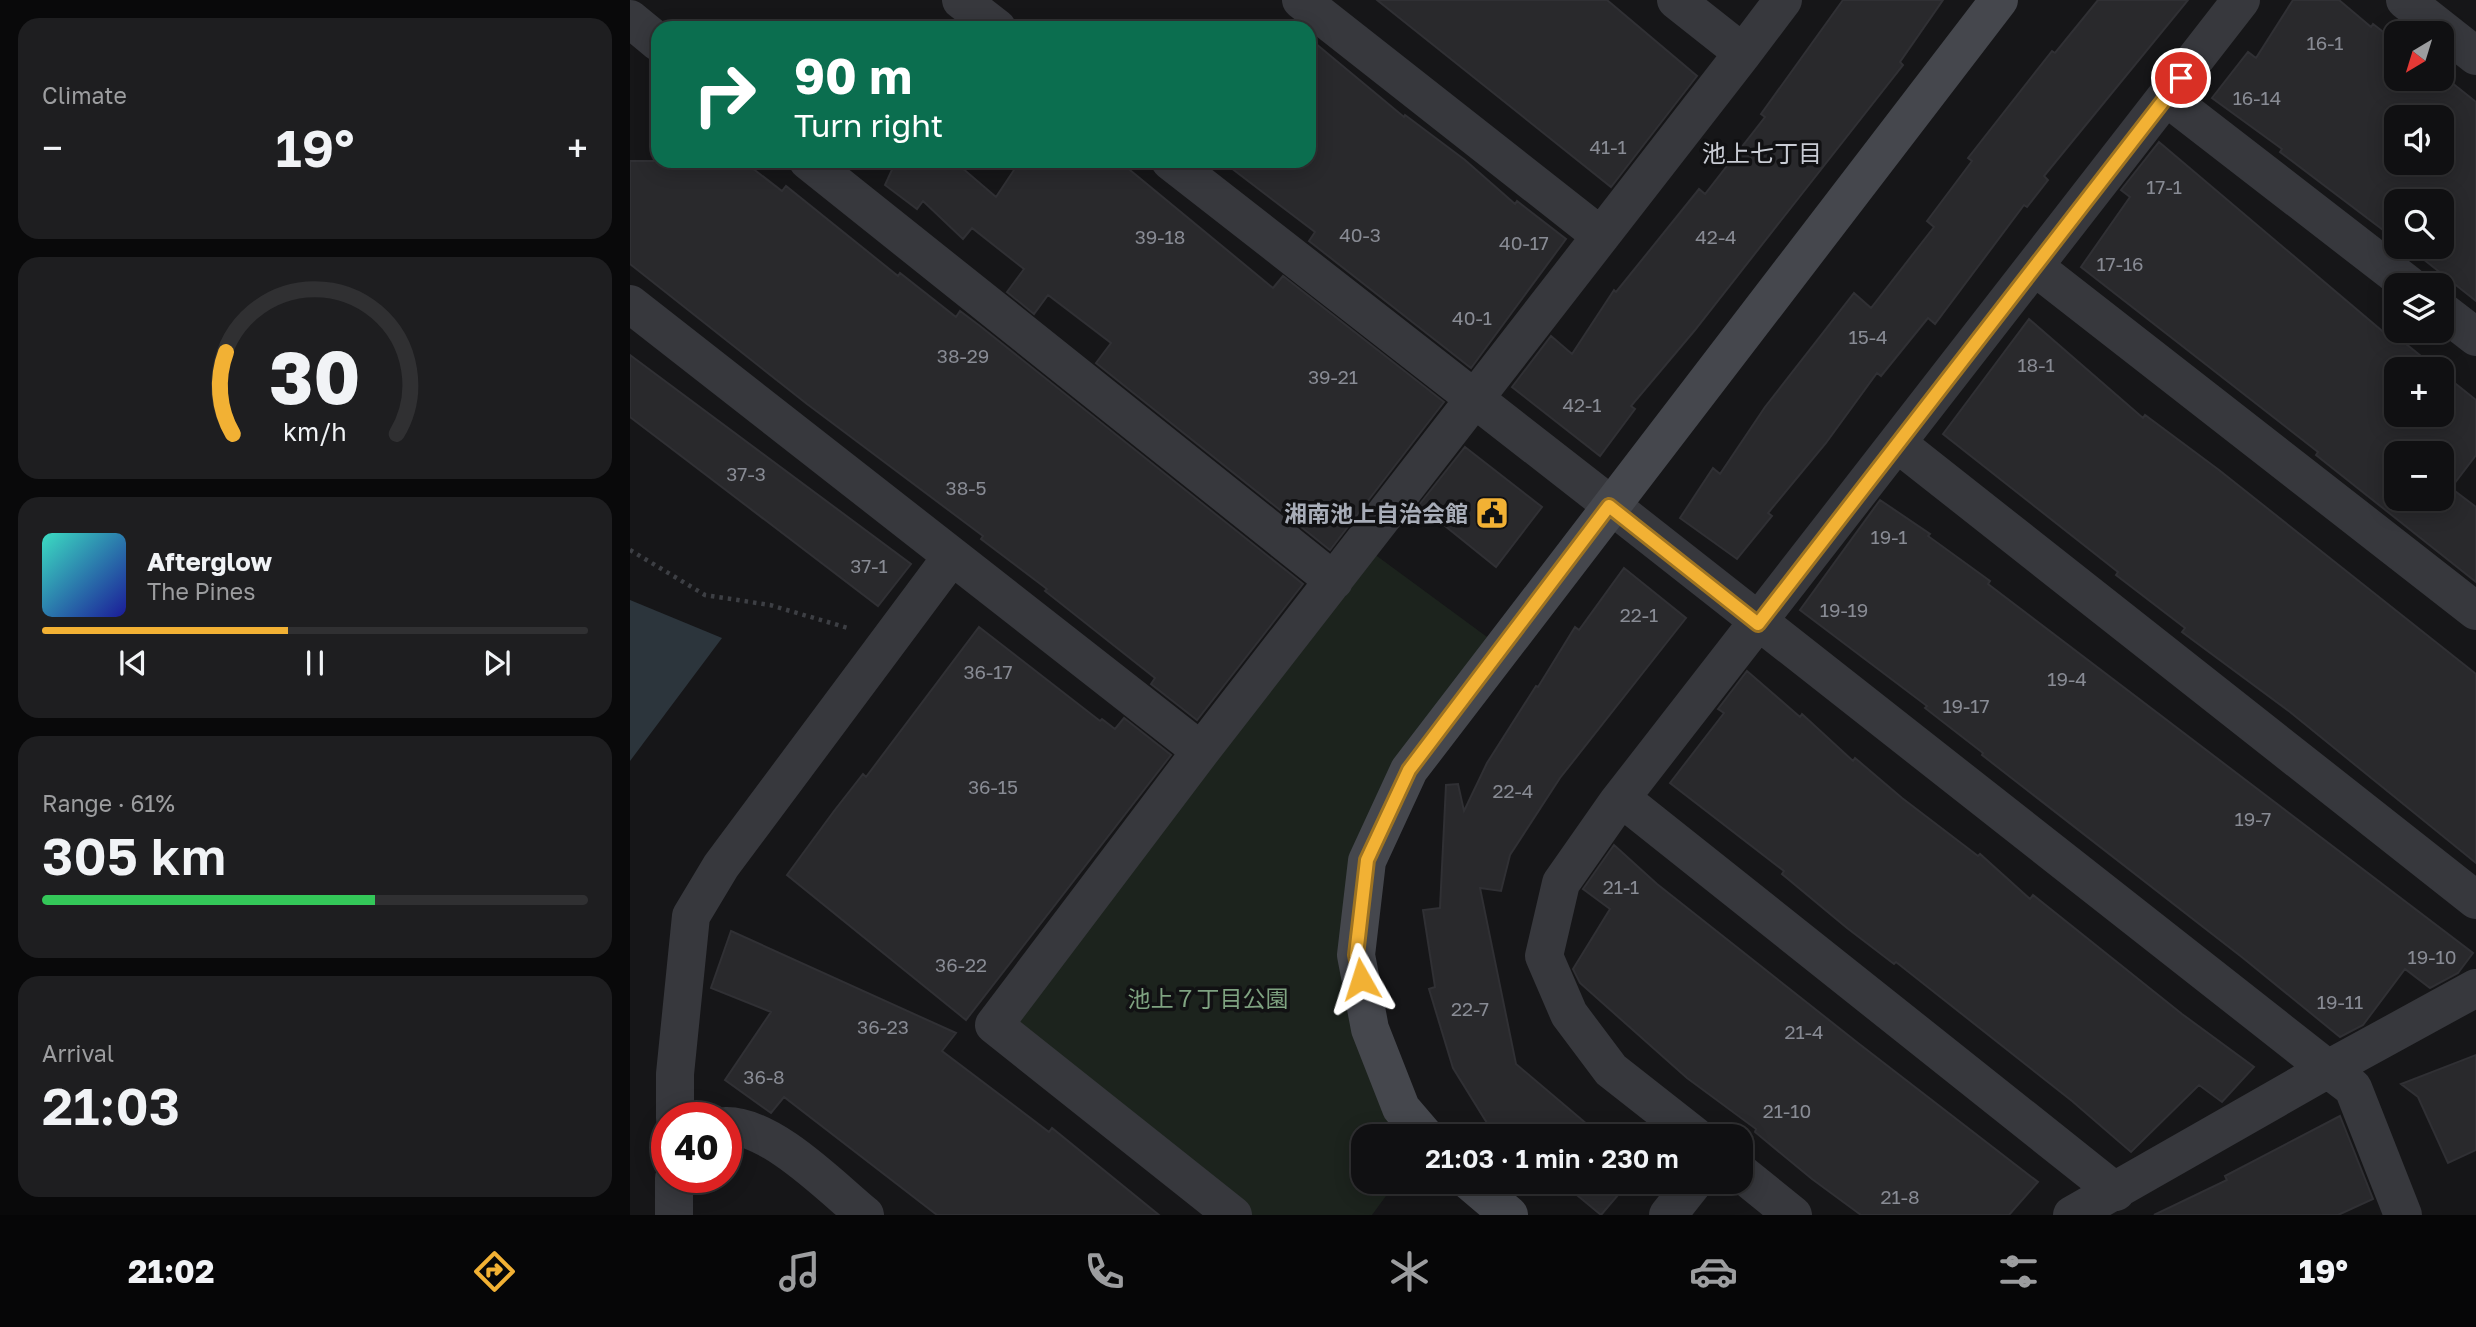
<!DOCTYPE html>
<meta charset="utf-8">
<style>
:root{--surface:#101012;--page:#1e1e20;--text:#f1f3f6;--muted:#9c9d9f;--line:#303032;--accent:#f2b134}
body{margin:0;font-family:"Golos Text","Noto Sans JP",sans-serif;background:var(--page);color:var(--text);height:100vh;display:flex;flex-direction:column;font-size:26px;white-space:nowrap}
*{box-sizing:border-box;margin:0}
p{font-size:23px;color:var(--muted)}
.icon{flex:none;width:38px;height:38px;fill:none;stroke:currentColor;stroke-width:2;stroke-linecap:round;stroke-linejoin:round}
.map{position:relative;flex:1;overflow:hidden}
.side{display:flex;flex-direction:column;gap:18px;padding:18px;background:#09090a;width:630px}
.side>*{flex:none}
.guide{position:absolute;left:21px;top:21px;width:665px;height:147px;border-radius:21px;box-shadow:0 4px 18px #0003,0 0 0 2px var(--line);background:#0b6e4f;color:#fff;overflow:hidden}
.needle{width:46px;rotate:218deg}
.buttons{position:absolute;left:1754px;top:21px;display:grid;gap:14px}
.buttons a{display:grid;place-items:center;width:70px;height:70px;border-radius:14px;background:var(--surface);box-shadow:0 4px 18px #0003,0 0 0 2px var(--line);font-size:35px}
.speed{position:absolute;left:21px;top:1102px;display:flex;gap:14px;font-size:35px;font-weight:700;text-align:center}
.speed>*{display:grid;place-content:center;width:91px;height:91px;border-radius:50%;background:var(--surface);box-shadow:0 4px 18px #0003,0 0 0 2px var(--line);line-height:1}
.speed .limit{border:10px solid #d22;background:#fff;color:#111}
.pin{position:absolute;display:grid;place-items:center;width:60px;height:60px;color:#fff;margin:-30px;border:4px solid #fff;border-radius:50%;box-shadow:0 2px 7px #0007}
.me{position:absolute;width:77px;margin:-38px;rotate:354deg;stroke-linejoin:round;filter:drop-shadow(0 0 5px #0008)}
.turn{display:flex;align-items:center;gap:24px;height:147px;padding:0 28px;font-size:32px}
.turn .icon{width:91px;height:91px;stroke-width:2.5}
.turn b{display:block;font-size:49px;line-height:60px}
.big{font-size:52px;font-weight:600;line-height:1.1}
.side .card{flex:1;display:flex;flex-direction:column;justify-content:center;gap:10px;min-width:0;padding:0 24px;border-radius:21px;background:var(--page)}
.side .dial{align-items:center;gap:0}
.dial svg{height:182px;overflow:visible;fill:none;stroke:var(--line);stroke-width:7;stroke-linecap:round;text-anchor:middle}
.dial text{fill:var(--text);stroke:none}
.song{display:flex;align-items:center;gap:21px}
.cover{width:84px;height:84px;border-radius:10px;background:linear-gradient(135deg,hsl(170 70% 55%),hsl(240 70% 35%))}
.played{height:7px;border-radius:4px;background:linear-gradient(90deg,var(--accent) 45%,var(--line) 45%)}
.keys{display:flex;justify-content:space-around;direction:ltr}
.heat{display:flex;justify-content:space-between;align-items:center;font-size:38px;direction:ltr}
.charge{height:10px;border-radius:5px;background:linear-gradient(90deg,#34c759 61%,var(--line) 0)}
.trip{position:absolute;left:721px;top:1124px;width:402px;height:70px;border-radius:21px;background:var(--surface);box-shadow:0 4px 18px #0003,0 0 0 2px var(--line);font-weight:600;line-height:70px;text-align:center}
.dock{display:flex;height:112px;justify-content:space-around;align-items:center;background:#060607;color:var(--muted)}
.dock .icon{width:49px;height:49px}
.dock .current{color:var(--accent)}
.dock b{font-size:32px;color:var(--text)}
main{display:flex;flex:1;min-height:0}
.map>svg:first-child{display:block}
.green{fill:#1c231d}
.water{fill:#2c353c}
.building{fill:#29292c;stroke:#303034;stroke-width:2;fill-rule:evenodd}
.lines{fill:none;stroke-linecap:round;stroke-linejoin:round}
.path{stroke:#3d3f44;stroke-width:4.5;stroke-dasharray:3.5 5;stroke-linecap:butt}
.street{stroke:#37383d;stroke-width:38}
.secondary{stroke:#45474d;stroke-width:38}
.route-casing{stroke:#9d7322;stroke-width:18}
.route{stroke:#f2b134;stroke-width:12}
.labels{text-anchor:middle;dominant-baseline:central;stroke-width:7;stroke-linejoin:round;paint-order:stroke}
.number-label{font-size:19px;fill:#888b94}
.poi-label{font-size:23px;font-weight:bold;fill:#a8adb8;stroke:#111113;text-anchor:end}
.park-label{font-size:23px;fill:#7fa381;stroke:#111113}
.neighbourhood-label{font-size:24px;fill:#c9ccd4;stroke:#111113}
</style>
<main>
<section class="side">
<div class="card"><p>Climate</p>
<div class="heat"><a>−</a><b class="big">19°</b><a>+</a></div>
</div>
<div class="card dial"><svg viewBox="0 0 100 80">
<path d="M14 69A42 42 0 1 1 86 69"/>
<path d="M14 69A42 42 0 0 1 11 33" stroke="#f2b134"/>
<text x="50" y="56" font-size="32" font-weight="700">30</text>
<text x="50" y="72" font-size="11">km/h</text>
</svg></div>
<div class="card">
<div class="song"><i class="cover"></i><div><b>Afterglow</b><p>The Pines</p></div></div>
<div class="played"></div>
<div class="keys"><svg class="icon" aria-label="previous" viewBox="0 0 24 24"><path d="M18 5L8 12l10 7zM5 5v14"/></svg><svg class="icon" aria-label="pause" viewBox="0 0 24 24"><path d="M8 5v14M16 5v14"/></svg><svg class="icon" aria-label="next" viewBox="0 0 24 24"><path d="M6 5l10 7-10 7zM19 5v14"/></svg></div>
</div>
<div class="card"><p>Range · 61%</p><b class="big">305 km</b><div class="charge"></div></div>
<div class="card"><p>Arrival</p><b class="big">21:03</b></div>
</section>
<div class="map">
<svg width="1846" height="1215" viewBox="0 0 1846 1215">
<rect width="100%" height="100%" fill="#161618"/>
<!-- green -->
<path class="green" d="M732 545 872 648 779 770 726 955 795 1136H733V1181H767L742 1215H603L364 1025Z"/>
<!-- water -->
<path class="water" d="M0 600 92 638 0 761Z"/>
<!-- building -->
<path class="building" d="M747 0H977L1067 76 981 187Z
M1213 0H1313L1270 62 1273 65 1065 330 1001 406 1005 409 970 456 882 387 921 336 942 354 984 290 986 292 1069 189 1075 194 1135 117 1131 114Z
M1468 0H1558L1414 176 1418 180 1397 207 1394 205 1305 324 1298 318 1251 376 1247 373 1196 443 1138 513 1142 516 1107 559 1050 518 1083 468 1090 474 1135 407 1224 293 1241 308 1304 227 1297 221 1342 161 1338 158 1422 51 1425 53Z
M1663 0H1709L1741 27 1743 24 1766 42V79H1811V74L1846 102V301L1778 247H1811V201H1766L1765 239 1650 152 1652 149 1582 98 1618 52 1626 58ZM1766 117H1811V163H1766Z
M679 38 774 117 775 115 835 160 885 204 887 201 936 239 841 368 679 241 685 232 592 161H679Z
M1529 142 1757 335 1760 331 1807 369H1766V415H1811V372L1846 400V455L1821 488 1846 507V582L1686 455 1688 452 1451 267 1500 197 1491 190ZM1766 453H1811V499H1766Z
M0 161H113L152 191 156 186 268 276 270 273 326 317 330 311 350 326 673 584 567 720 521 684 525 678 415 591 417 589 351 539 353 536 177 404 0 264Z
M266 161H324L366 197 390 161H489L643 288 653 276 814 402 700 550 466 363 481 343 418 295 404 314 377 292 394 269 342 228 333 239 293 201 287 209 255 185Z
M1399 319 1513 418 1515 415 1589 470 1846 674V863L1660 712 1552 632 1555 628 1486 575 1488 572 1313 434Z
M0 355 281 564 248 606 0 417Z
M835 447 912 507 866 567 789 505Z
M1250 500 1300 534 1298 536 1360 581 1358 584 1843 953 1828 973 1800 988 1775 969 1733 1025 1710 1037 1613 958 1352 755 1353 753 1295 708 1297 706 1170 610Z
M994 568 1056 618 930 778 880 855 871 891 850 888 886 1064 971 1136H873L857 1123 823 1068 799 989 805 987 793 910 810 908 816 785 828 784 834 811 857 763 906 686 908 687 945 627 949 630Z
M349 627 470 721 472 719 485 729 494 718 541 755 336 1020 157 875 204 811 233 774 236 777Z
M1117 671 1170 717 1172 714 1223 761 1225 758 1272 798 1348 856 1350 854 1400 899 1403 895 1552 1014 1624 1067 1592 1102 1569 1085 1501 1152 1442 1101 1266 962 1264 964 1217 928 1152 874 1154 871 1040 783 1094 713 1088 709Z
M984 845 1027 884 1228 1043 1408 1182 1379 1215H1231L1182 1179 1125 1132 1126 1129 1057 1078 950 983 943 969 980 909 953 889Z
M101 931 326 1033 312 1051 419 1132 422 1128 529 1215H307L154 1097 141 1113 95 1080 141 1012 81 988Z
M1846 1055V1150L1818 1163 1788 1097 1771 1084Z
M1710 1116 1743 1199 1708 1215H1524L1597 1180 1595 1176Z
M930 1181H1000L971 1215Z"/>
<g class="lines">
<!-- path -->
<path class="path" d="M0 550 75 595 140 605 218 628"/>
<!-- street -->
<path class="street" d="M331 0 367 28
M671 0 971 236
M1775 0 1846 56
M0 19 28 42
M1113 53 1153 0
M1536 97 1779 285
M178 161 704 581
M540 161C928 461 1312 767 1698 1069L1442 1215
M1405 267 1846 611
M0 304 322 556 91 866 61 916 45 1074V1118
M1811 310 1846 337
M1268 444 1846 900
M322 556 571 751
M991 798 1486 1192
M96 1126C141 1125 201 1187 235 1215
M1065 1136 981 1070 939 1014 914 956 931 883 987 803 1611 0
M1111 1173 1163 1215
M44 1215V1178
M603 1215 364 1025 571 751 1113 53 1046 0
M1038 1215 1065 1181
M1773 1215 1723 1088 1698 1069 1846 988"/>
<!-- secondary -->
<path class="secondary" d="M795 1136 771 1108 740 1029 726 955 737 861 779 770 1369 0
M839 1181 879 1215"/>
</g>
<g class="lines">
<defs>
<path id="route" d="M731 979 726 955 737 860 779 770 979 506 1128 624 1551 78"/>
</defs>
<!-- route casing -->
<use href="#route" class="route-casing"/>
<!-- route -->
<use href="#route" class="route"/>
</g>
<!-- icons -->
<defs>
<symbol id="civic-square" viewBox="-11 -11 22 22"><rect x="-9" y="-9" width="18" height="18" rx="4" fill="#f2b134" stroke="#111113"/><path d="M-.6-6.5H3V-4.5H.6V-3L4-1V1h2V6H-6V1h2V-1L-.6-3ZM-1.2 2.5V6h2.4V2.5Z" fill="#111"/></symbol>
</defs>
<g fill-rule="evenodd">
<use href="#civic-square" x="843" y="494" width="38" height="38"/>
</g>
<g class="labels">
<!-- number labels -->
<g class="number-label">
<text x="1695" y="42">16-1</text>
<text x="1627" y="97">16-14</text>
<text x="978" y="146">41-1</text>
<text x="1534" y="186">17-1</text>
<text x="730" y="234">40-3</text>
<text x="530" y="236">39-18</text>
<text x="1086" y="236">42-4</text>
<text x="894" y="242">40-17</text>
<text x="1490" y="263">17-16</text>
<text x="842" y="317">40-1</text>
<text x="1238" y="336">15-4</text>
<text x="333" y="355">38-29</text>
<text x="1406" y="364">18-1</text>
<text x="703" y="376">39-21</text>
<text x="952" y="404">42-1</text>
<text x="116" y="473">37-3</text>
<text x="336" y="487">38-5</text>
<text x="1259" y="536">19-1</text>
<text x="239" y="565">37-1</text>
<text x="1214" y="609">19-19</text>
<text x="1009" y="614">22-1</text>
<text x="358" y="671">36-17</text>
<text x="1437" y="678">19-4</text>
<text x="1336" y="705">19-17</text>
<text x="363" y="786">36-15</text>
<text x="883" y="790">22-4</text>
<text x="1623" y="818">19-7</text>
<text x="991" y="886">21-1</text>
<text x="1802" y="956">19-10</text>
<text x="331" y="964">36-22</text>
<text x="1710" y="1001">19-11</text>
<text x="840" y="1008">22-7</text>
<text x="253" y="1026">36-23</text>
<text x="1174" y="1031">21-4</text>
<text x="134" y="1076">36-8</text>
<text x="1157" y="1110">21-10</text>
<text x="1270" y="1196">21-8</text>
</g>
<!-- poi labels -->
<g class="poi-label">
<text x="838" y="513">湘南池上自治会館</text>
</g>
<!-- park labels -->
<g class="park-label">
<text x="578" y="998">池上７丁目公園</text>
</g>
<!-- neighbourhood labels -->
<g class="neighbourhood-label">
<text x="1132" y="152">池上七丁目</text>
</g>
</g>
</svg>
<div class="buttons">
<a><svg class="needle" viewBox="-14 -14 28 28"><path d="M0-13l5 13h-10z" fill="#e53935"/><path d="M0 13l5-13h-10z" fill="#9c9d9f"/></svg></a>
<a><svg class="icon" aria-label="sound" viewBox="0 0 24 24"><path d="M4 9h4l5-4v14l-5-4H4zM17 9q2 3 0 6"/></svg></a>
<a><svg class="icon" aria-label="search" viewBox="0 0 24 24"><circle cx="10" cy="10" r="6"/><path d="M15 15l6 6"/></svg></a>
<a><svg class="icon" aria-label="layers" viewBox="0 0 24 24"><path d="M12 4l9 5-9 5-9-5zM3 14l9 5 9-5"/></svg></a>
<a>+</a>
<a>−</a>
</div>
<div class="speed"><div class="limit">40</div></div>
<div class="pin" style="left:1551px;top:78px;background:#d93025"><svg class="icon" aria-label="arrive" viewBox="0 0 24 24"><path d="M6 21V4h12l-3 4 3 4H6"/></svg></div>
<svg class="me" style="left:731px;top:979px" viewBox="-20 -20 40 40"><path d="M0-17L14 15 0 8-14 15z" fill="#f2b134" stroke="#fff" stroke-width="4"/></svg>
<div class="trip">21:03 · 1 min · 230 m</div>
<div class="guide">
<div class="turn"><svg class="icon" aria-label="right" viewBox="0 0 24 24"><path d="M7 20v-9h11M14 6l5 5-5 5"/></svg><div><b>90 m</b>Turn right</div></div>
</div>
</div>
</main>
<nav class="dock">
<b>21:02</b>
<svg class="icon current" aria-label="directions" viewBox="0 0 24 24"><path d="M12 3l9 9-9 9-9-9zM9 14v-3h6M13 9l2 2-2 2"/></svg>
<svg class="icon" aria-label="music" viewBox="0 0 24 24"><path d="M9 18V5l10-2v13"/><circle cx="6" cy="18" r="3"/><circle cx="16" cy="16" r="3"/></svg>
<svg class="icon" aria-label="phone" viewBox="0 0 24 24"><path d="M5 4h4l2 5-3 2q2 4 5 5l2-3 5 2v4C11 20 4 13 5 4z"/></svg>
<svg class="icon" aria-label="climate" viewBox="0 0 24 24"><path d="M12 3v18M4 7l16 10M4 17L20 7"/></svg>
<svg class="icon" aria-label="car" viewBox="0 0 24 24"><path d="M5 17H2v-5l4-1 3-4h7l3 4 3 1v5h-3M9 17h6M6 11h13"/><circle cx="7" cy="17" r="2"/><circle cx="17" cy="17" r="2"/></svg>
<svg class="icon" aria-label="filters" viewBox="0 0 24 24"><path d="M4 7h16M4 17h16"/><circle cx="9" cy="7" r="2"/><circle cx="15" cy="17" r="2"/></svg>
<b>19°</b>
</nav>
